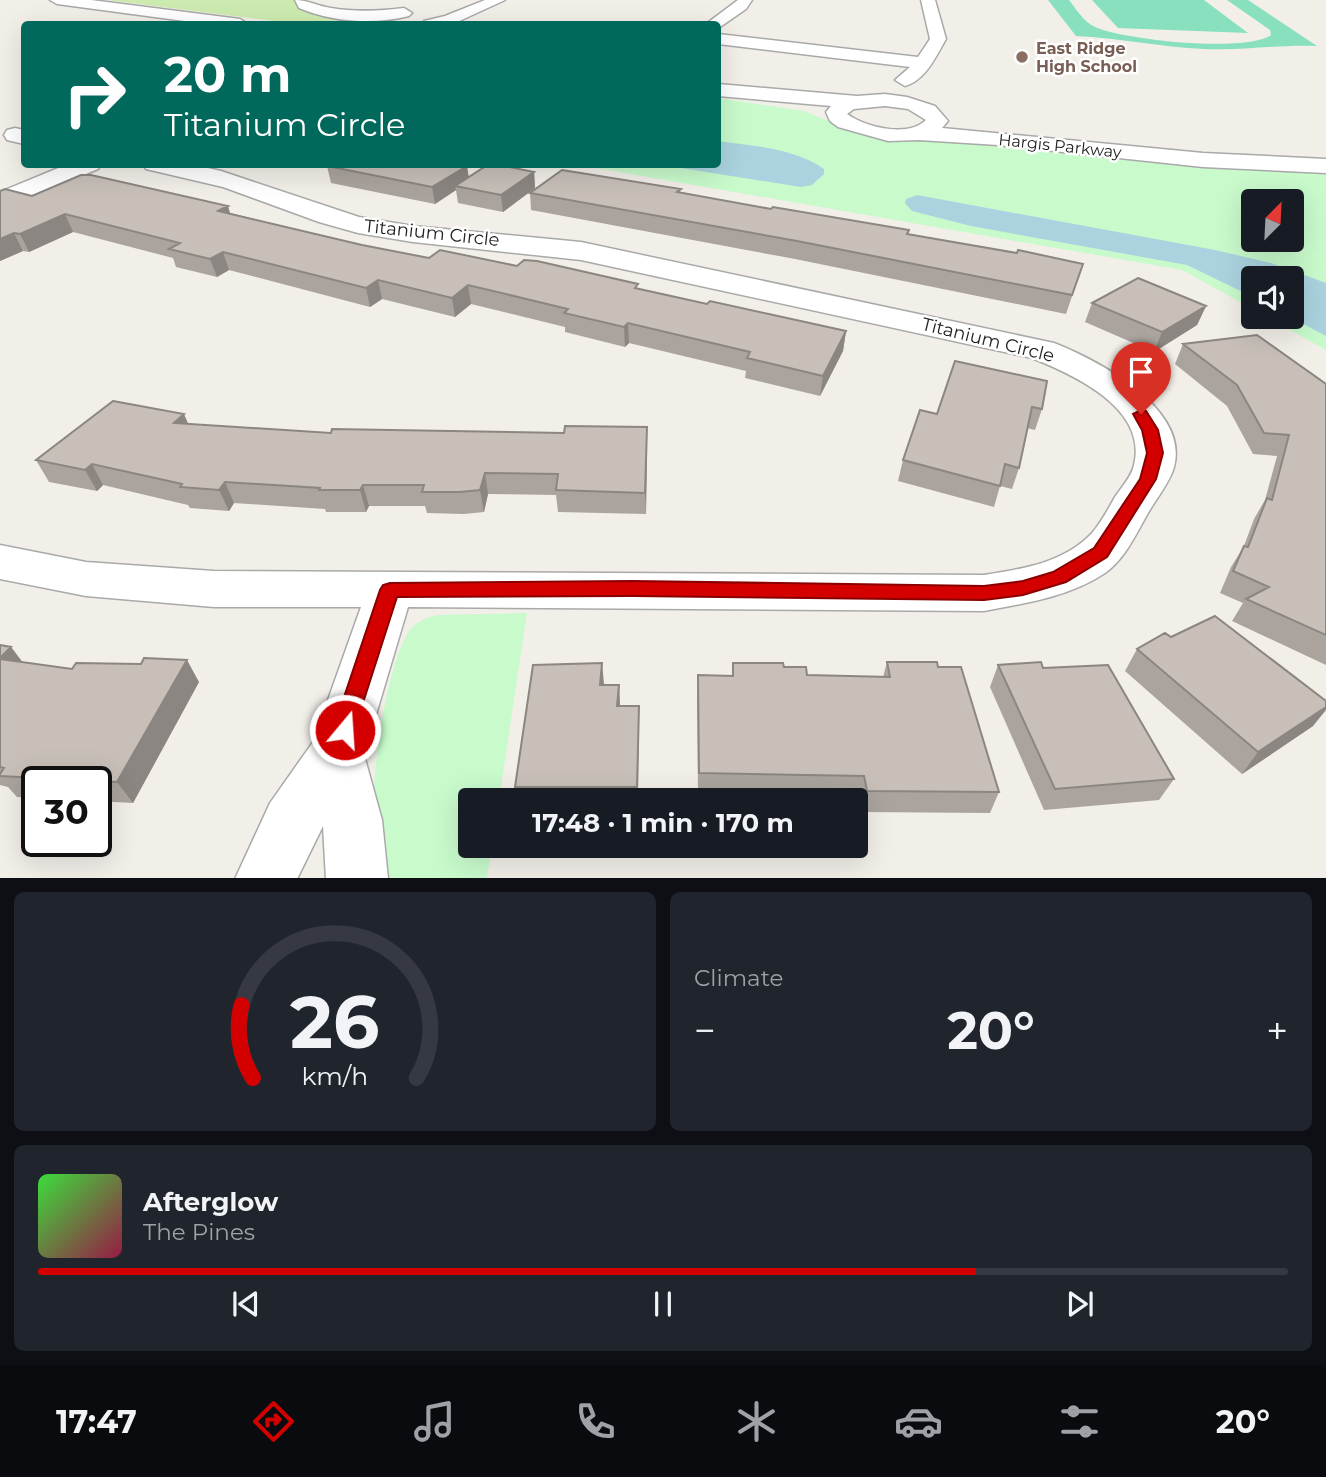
<!DOCTYPE html>
<meta charset="utf-8">
<style>
:root{--surface:#171b24;--page:#20242c;--text:#f1f3f6;--muted:#9ea1a6;--line:#363941;--accent:#d40000}
body{margin:0;font-family:Montserrat,sans-serif;background:var(--page);color:var(--text);height:100vh;display:flex;flex-direction:column;font-size:26px;white-space:nowrap}
*{box-sizing:border-box;margin:0}
p{font-size:23px;color:var(--muted)}
.icon{flex:none;width:38px;height:38px;fill:none;stroke:currentColor;stroke-width:2;stroke-linecap:round;stroke-linejoin:round}
.map{position:relative;height:878px;overflow:hidden}
.panel{display:flex;flex-direction:column;gap:14px;padding:14px;background:#0d0f14;flex:1}
.panel>*{flex:none}
.banner{position:absolute;left:21px;top:21px;width:700px;height:147px;border-radius:7px;box-shadow:0 7px 28px #0002;background:#00695c;color:#fff;overflow:hidden}
.needle{width:46px;rotate:24deg}
.buttons{position:absolute;left:1241px;top:189px;display:grid;gap:14px}
.buttons a{display:grid;place-items:center;width:63px;height:63px;border-radius:7px;background:var(--surface);box-shadow:0 7px 28px #0002;font-size:35px}
.speed{position:absolute;left:21px;top:766px;display:flex;gap:14px;font-size:35px;font-weight:700;text-align:center}
.speed>*{display:grid;place-content:center;width:91px;height:91px;border-radius:50%;background:var(--surface);box-shadow:0 7px 28px #0002;line-height:1}
.speed .limit{border:4px solid #111;border-radius:10px;background:#fff;color:#111}
.pin{position:absolute;display:grid;place-items:center;width:60px;height:60px;color:#fff;margin:-72px -30px;border-radius:50% 50% 50% 0;rotate:-45deg;box-shadow:0 0 7px #0007}
.pin .icon{rotate:45deg}
.me{position:absolute;width:77px;margin:-38px;rotate:18deg;stroke-linejoin:round;filter:drop-shadow(0 0 5px #0008)}
.turn{display:flex;align-items:center;gap:24px;height:147px;padding:0 28px;font-size:32px}
.turn .icon{width:91px;height:91px;stroke-width:2.5}
.turn b{display:block;font-size:49px;line-height:60px}
.big{font-size:52px;font-weight:700;line-height:1.1}
.panel .tile{flex:1;display:flex;flex-direction:column;justify-content:center;gap:10px;min-width:0;padding:0 24px;border-radius:10px;background:var(--page)}
.panel .dial{align-items:center;gap:0}
.dial svg{height:182px;overflow:visible;fill:none;stroke:var(--line);stroke-width:7;stroke-linecap:round;text-anchor:middle}
.dial text{fill:var(--text);stroke:none}
.song{display:flex;align-items:center;gap:21px}
.cover{width:84px;height:84px;border-radius:10px;background:linear-gradient(135deg,hsl(120 70% 55%),hsl(340 70% 35%))}
.played{height:7px;border-radius:4px;background:linear-gradient(90deg,var(--accent) 75%,var(--line) 75%)}
.keys{display:flex;justify-content:space-around;direction:ltr}
.heat{display:flex;justify-content:space-between;align-items:center;font-size:38px;direction:ltr}
.panel .tiles{flex:1;display:grid;gap:14px;grid-template-columns:1fr 1fr}
.tile:last-child{grid-column:span 2}
.trip{position:absolute;left:458px;top:788px;width:410px;height:70px;border-radius:7px;background:var(--surface);box-shadow:0 7px 28px #0002;font-weight:700;line-height:70px;text-align:center}
.tabs{display:flex;height:112px;justify-content:space-around;align-items:center;background:#090b0e;color:var(--muted)}
.tabs .icon{width:49px;height:49px}
.tabs .current{color:var(--accent)}
.tabs b{font-size:32px;color:var(--text)}
.map>svg:first-child{display:block}
.grass{fill:#cdebb0}
.park{fill:#c8facc;fill-rule:evenodd}
.pitch{fill:#88e0be}
.water{fill:#aad3df}
.lines{fill:none;stroke-linecap:round;stroke-linejoin:round}
.minor-casing{stroke:#a9a9a9;stroke-width:3}
.minor{fill:#fff;fill-rule:evenodd}
.wall{fill:#aba49e}
.shaded-wall{fill:#8b8681}
.building{fill:#c7bfb8;stroke:#8b8681;stroke-width:2}
.route{fill:#d40000;stroke:#8a0000;stroke-width:2}
.education-dot{fill:#8d6e63;stroke:#fff;stroke-width:2.5}
.labels{text-anchor:middle;dominant-baseline:central;stroke-width:5;stroke-linejoin:round;paint-order:stroke}
.far-education-label{font-size:16px;font-weight:bold;fill:#785e54;stroke:#fff;text-anchor:start}
.far-street-label{font-size:16px;fill:#222;stroke:#fff}
.street-label{font-size:18px;fill:#222;stroke:#fff}
</style>
<div class="map">
<svg width="1326" height="879" viewBox="0 0 1326 879">
<rect width="100%" height="100%" fill="#f2efe9"/>
<!-- grass -->
<path class="grass" d="M106 0H302L303 3 365 16 348 24H299Z"/>
<!-- park -->
<path class="park" d="M718 98 804 111 836 124 1326 171V350L1267 317H1292V278H1253V309L1182 270 579 165 718 164ZM1253 201H1292V240H1253Z
M527 613 499 800H471V845H492L487 878 384 879C381 857 376 836 374 814 371 776 387 660 410 630 417 621 427 617 438 615Z"/>
<!-- pitch -->
<path class="pitch" d="M1048 0H1069C1076 9 1084 22 1095 27 1124 40 1246 53 1271 35L1270 30 1227 0H1248L1317 46C1280 44 1243 51 1204 49 1161 47 1118 38 1076 36Z
M1092 0H1204L1248 33 1118 28Z"/>
<!-- water -->
<path class="water" d="M718 141C753 146 794 148 824 169V174L812 185 801 187 662 165 718 164Z
M917 195 1215 250 1271 263 1326 283V336L1290 317 1292 278H1253V297L1187 265 971 226 912 211 905 203 906 199Z"/>
<g class="lines">
<defs>
<path id="minor" d="M50 0H91L240 19 248 24H207L57 4Z
M295 0C308 0 317 6 331 8 355 12 380 11 404 8L412 13 409 16C374 25 332 22 299 8Z
M485 0H505L455 23 422 24 424 21 445 16Z
M738 0H752L746 9 720 27 718 24H706Z
M921 0H935L946 39C936 56 926 80 905 86L895 80 910 67 718 44V34L918 57 930 39Z
M718 84 857 96 885 94 907 97 935 106 948 121 942 128 1203 153 1326 159V173L1203 167 998 145 919 140 888 141 838 127 830 121 826 112 831 106 718 96ZM885 106 908 109 926 120C908 138 865 127 847 114L854 109Z
M15 128 24 130V144L7 140 4 135 7 130Z
M68 164H101L98 169 0 209V192Z
M143 164H190L221 171 359 217 413 226 581 242 1054 343C1097 360 1190 408 1174 467 1170 482 1156 499 1148 513 1136 534 1125 559 1105 573 1069 597 1026 603 984 611L408 607 364 755 382 820 388 879H326L323 826 297 879H235L270 803 313 742 361 607H214L86 596 0 579V545L86 562 214 571 984 575C1022 569 1064 563 1092 533 1101 523 1108 509 1115 497 1121 488 1132 476 1134 465 1148 408 1074 375 1032 358L581 260 413 242 358 233 319 222 223 187 146 169Z"/>
</defs>
<!-- minor casing -->
<use href="#minor" class="minor-casing"/>
<!-- minor -->
<use href="#minor" class="minor"/>
</g>
<!-- wall -->
<path class="wall" d="M327 166H467L469 178 534 172 535 188 503 212 458 203 456 190 435 204 331 183Z
M0 191 32 196 230 213 362 245 429 258 517 266 639 289 707 304 846 331 843 351 820 396 745 378 746 371 629 343 625 347 565 332V327L471 304 455 317 382 299 370 307 229 270 217 277 176 267 173 258 73 232 29 252 23 251 0 261Z
M530 193H680L771 209 909 230 908 234 1083 264 1066 314 795 259 531 210Z
M1092 303 1206 306 1197 325 1154 352 1085 322Z
M1183 344 1326 384V665L1232 621 1243 603 1220 593 1231 567 1244 546 1254 519 1265 500 1277 456 1253 454 1227 406 1175 364Z
M955 361 1042 409 1035 430 1027 428 1019 468 1012 489 1000 486 994 507 898 481 903 460 937 414Z
M188 424 331 433H564L647 427 646 514 558 512 556 495 488 494 484 512 464 514 427 513 425 506H369L366 512H326L325 509 234 503 229 511 190 508 188 505 103 485 97 491 49 482 36 460Z
M0 645 11 647 22 662 72 669 199 682 133 803 96 801V782H37V798L17 797 8 787 0 785Z
M1137 649 1313 726 1242 774 1125 671Z
M887 662 938 667 999 792 990 813 861 812 859 797 698 794 697 697 698 675 732 676 733 663 784 667 807 675 883 677Z
M998 665 1043 668 1174 779 1159 800 1044 810 990 687Z
M604 685H619L620 706 639 727 638 800H517L515 787Z"/>
<!-- shaded-wall -->
<path class="shaded-wall" d="M467 166 469 182 455 186 456 190 435 204 432 187Z
M534 172 535 188 503 212 501 195Z
M228 206 233 223 218 211Z
M65 214 73 232 29 252 20 234Z
M14 233 23 251 0 261V239Z
M223 252 229 270 217 277 210 259Z
M378 280 382 299 370 307 366 288Z
M468 285 471 304 455 317 452 298Z
M1206 306 1197 325 1154 352 1162 332Z
M628 323 629 343 625 347 624 327Z
M846 331 843 351 820 396 823 376Z
M184 414 193 435 174 423Z
M647 427V448L646 514 645 493Z
M92 464 103 485 97 491 85 470Z
M485 473 488 494 484 512 480 490Z
M225 482 234 503 229 511 219 490Z
M363 485 369 506 366 512 360 490Z
M11 647 27 668 0 660Z
M187 660 199 682 133 803 117 782Z
M602 663 604 684 602 707 600 685Z
M619 685 620 707 617 706Z
M639 706V727L637 800V787Z
M1326 707V710L1313 726 1242 774 1258 752Z"/>
<!-- building -->
<path class="building" d="M327 164H461L467 166 432 187 327 166Z
M489 164H494L534 172 501 195 455 186Z
M562 170 681 189 677 192 771 209 773 207 909 230 907 234 1017 253 1018 250 1083 264 1072 295 797 241 530 193Z
M81 175H91L228 206 218 211 362 245 429 258 440 250 517 266 524 260 537 261 638 284 635 288 707 304 710 301 846 331 823 376 747 358 750 352 628 323 624 327 564 313 568 309 468 285 452 298 378 280 366 288 223 252 210 259 169 249 180 243 65 214 20 234 14 233 0 239V191L5 189 32 196Z
M1138 278 1206 306 1162 332 1092 303Z
M1257 335 1326 384V635L1246 599 1269 587 1233 571 1244 546 1248 547 1267 498 1272 500 1289 435 1264 433 1237 385 1183 344Z
M955 361 1047 381 1042 409 1032 407 1019 468 1005 464 1000 486 903 460 920 410 937 414Z
M113 401 184 414 174 423 331 433 332 429 564 433 565 426 647 427 645 493 556 490 558 474 485 473 480 490 460 492H422L424 485H363L360 490H319L320 488 225 482 219 490 180 487 182 484 92 464 85 470 36 460Z
M1215 616 1326 701V707L1258 752 1137 649 1165 633 1171 637Z
M0 645 11 647 0 658Z
M144 658 187 660 117 782 0 776V774L4 768 0 767V659L72 669 76 663 141 664Z
M887 662H937L938 667H961L999 792 867 791 864 776 699 773 698 675 733 676V663H783L784 667H806L807 675 890 677Z
M1041 662 1043 668 1108 665 1174 779 1055 789 998 665Z
M602 663 600 685H619L617 706H639L637 787H515L533 665Z"/>
<!-- route -->
<path class="route" d="M1141 410 1146 411 1158 430 1163 453 1156 479 1107 557 1066 582 1023 595 984 600 632 596 397 597 352 737 345 739 337 737 333 730 380 590 383 585 390 583 632 581 984 586 1023 581 1053 572 1094 548 1140 479 1147 453 1142 430 1133 414Z"/>
<!-- markers -->
<circle class="education-dot" cx="1022" cy="57" r="7"/>
<g class="labels">
<!-- far-education labels -->
<g class="far-education-label">
<text x="1036" y="48">East Ridge<tspan x="1036" dy="18">High School</tspan></text>
</g>
<!-- far-street labels -->
<g class="far-street-label">
<text transform="translate(1060 146) rotate(6)">Hargis Parkway</text>
</g>
<!-- street labels -->
<g class="street-label">
<text transform="translate(432 233) rotate(6)">Titanium Circle</text>
<text transform="translate(988 340) rotate(14)">Titanium Circle</text>
</g>
</g>
</svg>
<div class="buttons">
<a><svg class="needle" viewBox="-14 -14 28 28"><path d="M0-13l5 13h-10z" fill="#e53935"/><path d="M0 13l5-13h-10z" fill="#9ea1a6"/></svg></a>
<a><svg class="icon" aria-label="sound" viewBox="0 0 24 24"><path d="M4 9h4l5-4v14l-5-4H4zM17 9q2 3 0 6"/></svg></a>
</div>
<div class="speed"><div class="limit">30</div></div>
<div class="pin" style="left:1141px;top:414px;background:#d93025"><svg class="icon" aria-label="arrive" viewBox="0 0 24 24"><path d="M6 21V4h12l-3 4 3 4H6"/></svg></div>
<svg class="me" style="left:345px;top:730px" viewBox="-20 -20 40 40"><circle r="17" fill="#d40000" stroke="#fff" stroke-width="3"/><path d="M0-11L8 9 0 5-8 9z" fill="#fff"/></svg>
<div class="trip">17:48 · 1 min · 170 m</div>
<div class="banner">
<div class="turn"><svg class="icon" aria-label="right" viewBox="0 0 24 24"><path d="M7 20v-9h11M14 6l5 5-5 5"/></svg><div><b>20 m</b>Titanium Circle</div></div>
</div>
</div>
<section class="panel">
<div class="tiles">
<div class="tile dial"><svg viewBox="0 0 100 80">
<path d="M14 69A42 42 0 1 1 86 69"/>
<path d="M14 69A42 42 0 0 1 9 37" stroke="#d40000"/>
<text x="50" y="56" font-size="32" font-weight="700">26</text>
<text x="50" y="72" font-size="11">km/h</text>
</svg></div>
<div class="tile"><p>Climate</p>
<div class="heat"><a>−</a><b class="big">20°</b><a>+</a></div>
</div>
<div class="tile">
<div class="song"><i class="cover"></i><div><b>Afterglow</b><p>The Pines</p></div></div>
<div class="played"></div>
<div class="keys"><svg class="icon" aria-label="previous" viewBox="0 0 24 24"><path d="M18 5L8 12l10 7zM5 5v14"/></svg><svg class="icon" aria-label="pause" viewBox="0 0 24 24"><path d="M8 5v14M16 5v14"/></svg><svg class="icon" aria-label="next" viewBox="0 0 24 24"><path d="M6 5l10 7-10 7zM19 5v14"/></svg></div>
</div>
</div>
</section>
<nav class="tabs">
<b>17:47</b>
<svg class="icon current" aria-label="directions" viewBox="0 0 24 24"><path d="M12 3l9 9-9 9-9-9zM9 14v-3h6M13 9l2 2-2 2"/></svg>
<svg class="icon" aria-label="music" viewBox="0 0 24 24"><path d="M9 18V5l10-2v13"/><circle cx="6" cy="18" r="3"/><circle cx="16" cy="16" r="3"/></svg>
<svg class="icon" aria-label="phone" viewBox="0 0 24 24"><path d="M5 4h4l2 5-3 2q2 4 5 5l2-3 5 2v4C11 20 4 13 5 4z"/></svg>
<svg class="icon" aria-label="climate" viewBox="0 0 24 24"><path d="M12 3v18M4 7l16 10M4 17L20 7"/></svg>
<svg class="icon" aria-label="car" viewBox="0 0 24 24"><path d="M5 17H2v-5l4-1 3-4h7l3 4 3 1v5h-3M9 17h6M6 11h13"/><circle cx="7" cy="17" r="2"/><circle cx="17" cy="17" r="2"/></svg>
<svg class="icon" aria-label="filters" viewBox="0 0 24 24"><path d="M4 7h16M4 17h16"/><circle cx="9" cy="7" r="2"/><circle cx="15" cy="17" r="2"/></svg>
<b>20°</b>
</nav>
